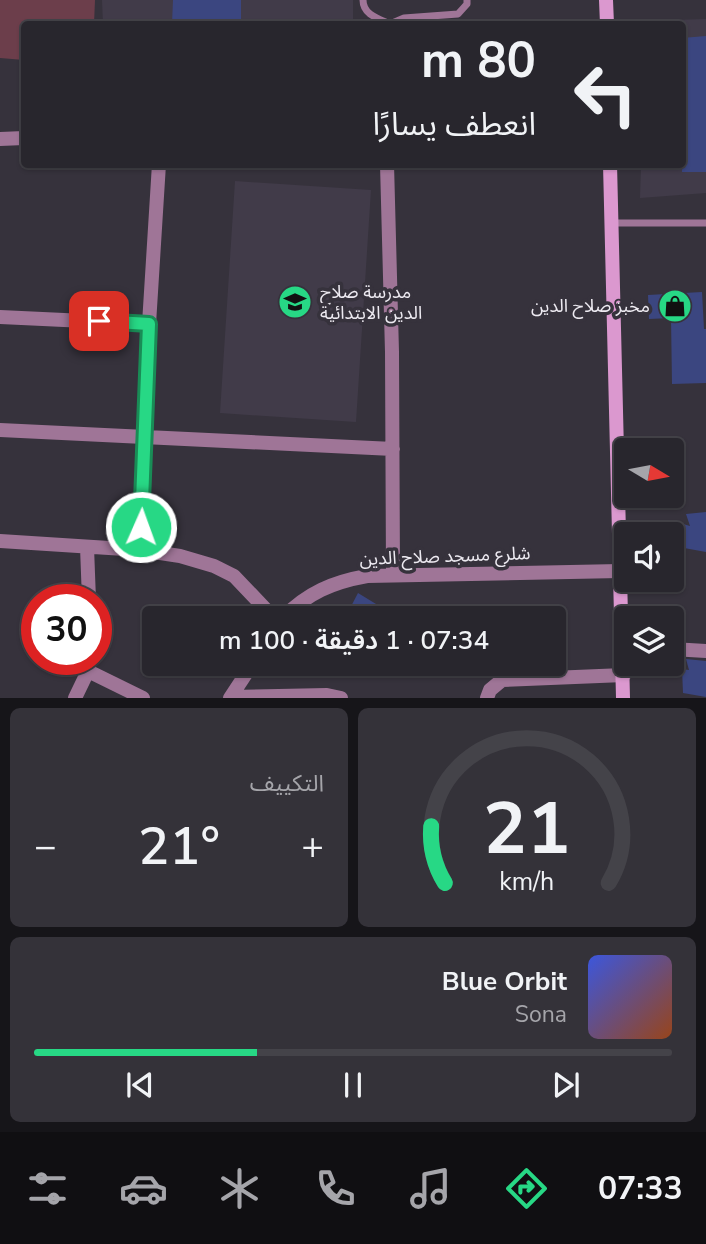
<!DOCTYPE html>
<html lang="ar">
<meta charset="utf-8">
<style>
:root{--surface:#28262d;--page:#343239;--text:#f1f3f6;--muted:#a5a5aa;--line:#444349;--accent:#27d885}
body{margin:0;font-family:"Nunito Sans","Noto Sans Arabic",sans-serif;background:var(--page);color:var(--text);direction:rtl;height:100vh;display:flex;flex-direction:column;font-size:26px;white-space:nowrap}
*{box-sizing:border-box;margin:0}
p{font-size:23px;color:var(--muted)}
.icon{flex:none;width:38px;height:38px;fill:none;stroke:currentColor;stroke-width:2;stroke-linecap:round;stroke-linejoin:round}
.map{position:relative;height:698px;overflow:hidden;direction:ltr}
.details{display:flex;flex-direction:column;gap:10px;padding:10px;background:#161519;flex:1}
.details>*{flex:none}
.hud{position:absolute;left:21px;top:21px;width:665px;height:147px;border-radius:7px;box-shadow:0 2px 5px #0004,0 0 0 2px var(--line);direction:rtl;background:#28262d;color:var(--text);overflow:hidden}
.needle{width:46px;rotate:100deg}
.fabs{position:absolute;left:614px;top:438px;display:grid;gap:14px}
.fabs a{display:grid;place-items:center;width:70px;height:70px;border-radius:7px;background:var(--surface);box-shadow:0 2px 5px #0004,0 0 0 2px var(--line);font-size:35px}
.speed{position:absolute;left:21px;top:584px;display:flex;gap:14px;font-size:35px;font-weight:700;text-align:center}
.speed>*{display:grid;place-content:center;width:91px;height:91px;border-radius:50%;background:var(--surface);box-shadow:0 2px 5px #0004,0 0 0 2px var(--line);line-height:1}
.speed .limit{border:10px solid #d22;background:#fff;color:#111}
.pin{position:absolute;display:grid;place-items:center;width:60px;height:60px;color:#fff;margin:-30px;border-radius:14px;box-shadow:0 4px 10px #0006}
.me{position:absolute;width:77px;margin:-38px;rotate:2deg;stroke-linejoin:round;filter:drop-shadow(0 0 5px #0008)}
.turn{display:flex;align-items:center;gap:24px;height:147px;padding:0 35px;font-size:32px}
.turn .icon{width:91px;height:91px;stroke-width:2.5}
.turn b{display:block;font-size:49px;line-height:60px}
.big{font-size:52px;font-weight:600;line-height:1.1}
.details .tile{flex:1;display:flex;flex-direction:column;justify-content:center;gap:10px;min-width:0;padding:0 24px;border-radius:10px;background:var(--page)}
.details .dial{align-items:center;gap:0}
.dial svg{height:182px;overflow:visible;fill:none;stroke:var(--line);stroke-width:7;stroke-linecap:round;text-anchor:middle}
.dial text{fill:var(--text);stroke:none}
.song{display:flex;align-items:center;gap:21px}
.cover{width:84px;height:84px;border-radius:10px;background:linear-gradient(135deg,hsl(230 70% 55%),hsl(20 70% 35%))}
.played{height:7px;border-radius:4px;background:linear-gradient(90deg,var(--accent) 35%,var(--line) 35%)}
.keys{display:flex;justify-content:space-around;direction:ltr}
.heat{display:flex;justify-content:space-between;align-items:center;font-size:38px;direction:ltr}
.details .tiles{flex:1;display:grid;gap:10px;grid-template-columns:1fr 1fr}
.tile:last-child{grid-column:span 2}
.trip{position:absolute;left:142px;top:606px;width:424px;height:70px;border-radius:7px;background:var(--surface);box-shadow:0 2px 5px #0004,0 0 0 2px var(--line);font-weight:600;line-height:70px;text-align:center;direction:rtl}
.tabs{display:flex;height:112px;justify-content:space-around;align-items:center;background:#100f12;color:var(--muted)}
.tabs .icon{width:49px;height:49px}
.tabs .current{color:var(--accent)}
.tabs b{font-size:32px;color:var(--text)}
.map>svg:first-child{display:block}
.built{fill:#413b49}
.green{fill:#6c3e4b}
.building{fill:#3b4680}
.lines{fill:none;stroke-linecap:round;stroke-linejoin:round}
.lane{stroke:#9f7597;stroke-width:7}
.street{stroke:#9f7597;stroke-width:14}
.secondary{stroke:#db98cf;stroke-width:14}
.route-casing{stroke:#198c56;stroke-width:18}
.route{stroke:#27d885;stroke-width:12}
.labels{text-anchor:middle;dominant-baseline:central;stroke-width:7;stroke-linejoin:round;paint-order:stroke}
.poi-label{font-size:18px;fill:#edeaf1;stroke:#36323c;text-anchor:start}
.street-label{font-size:18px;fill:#edeaf1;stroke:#36323c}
</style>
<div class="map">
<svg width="706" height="698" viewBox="0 0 706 698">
<rect width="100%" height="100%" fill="#36323c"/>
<!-- built -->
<path class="built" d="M102 0H353V24H103Z
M706 19V193L640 198 641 165 682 164V24H642V21Z
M235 181 371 190 356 422 220 413Z"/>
<!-- green -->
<path class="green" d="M0 0H95L94 24H24V60L0 58Z"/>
<!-- building -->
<path class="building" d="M173 0H241V24H172Z
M706 36V172H682V38Z
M702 292 704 329H706V383L672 384 671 318 649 319 648 295Z
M706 512V552L684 548 683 524 690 526 686 514Z
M358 593 399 618H345Z
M686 659 706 661V697L683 693 682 669 689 670Z"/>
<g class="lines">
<!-- lane -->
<path class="lane" d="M363 0C363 15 379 19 390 24
M390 24 404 18 458 14 467 4V0
M611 223H706"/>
<!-- street -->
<path class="street" d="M0 139 24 138
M387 164 392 352 393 575
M0 317 149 324
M0 430 393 449
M0 541 140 550 180 556 214 566 234 576 274 618
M87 547 89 600
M140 550 149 324 159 164
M283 618C307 593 333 582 367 576L620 571
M672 649 706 651
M88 671 143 698
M231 697 327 695 341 698
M75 698 88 671 89 660
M230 698 253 663
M487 698 490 690 502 680 624 675"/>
<!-- secondary -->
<path class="secondary" d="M606 0 607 24
M610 164 623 698"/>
</g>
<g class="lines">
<defs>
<path id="route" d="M99 321 149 324 141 527"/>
</defs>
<!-- route casing -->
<use href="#route" class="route-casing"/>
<!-- route -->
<use href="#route" class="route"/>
</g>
<!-- icons -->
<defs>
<symbol id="school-disc" viewBox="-11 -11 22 22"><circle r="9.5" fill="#27d885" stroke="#36323c"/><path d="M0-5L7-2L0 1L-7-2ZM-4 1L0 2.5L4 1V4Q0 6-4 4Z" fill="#111"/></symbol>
<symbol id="shop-disc" viewBox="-11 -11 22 22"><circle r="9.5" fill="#27d885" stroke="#36323c"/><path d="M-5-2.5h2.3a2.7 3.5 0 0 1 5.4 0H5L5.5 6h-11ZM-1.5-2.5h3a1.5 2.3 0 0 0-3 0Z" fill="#111"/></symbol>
</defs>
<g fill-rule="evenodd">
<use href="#school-disc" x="276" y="283" width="38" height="38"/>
<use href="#shop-disc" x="656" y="287" width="38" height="38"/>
</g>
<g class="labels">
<!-- poi labels -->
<g class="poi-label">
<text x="320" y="292">مدرسة صلاح<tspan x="320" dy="21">الدين الابتدائية</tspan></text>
<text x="650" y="306" text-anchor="end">مخبز صلاح الدين</text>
</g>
<!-- street labels -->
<g class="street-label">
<text transform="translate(445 556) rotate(-2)">شلرع مسجد صلاح الدين</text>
</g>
</g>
</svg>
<div class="fabs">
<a><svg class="needle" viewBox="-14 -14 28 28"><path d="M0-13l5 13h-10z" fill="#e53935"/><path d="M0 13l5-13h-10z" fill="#a5a5aa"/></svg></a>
<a><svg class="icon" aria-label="sound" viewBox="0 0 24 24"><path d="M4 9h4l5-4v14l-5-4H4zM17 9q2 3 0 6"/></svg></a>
<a><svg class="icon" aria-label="layers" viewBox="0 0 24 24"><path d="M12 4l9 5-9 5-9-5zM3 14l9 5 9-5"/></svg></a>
</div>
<div class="speed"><div class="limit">30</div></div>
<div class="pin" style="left:99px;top:321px;background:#d93025"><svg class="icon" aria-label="arrive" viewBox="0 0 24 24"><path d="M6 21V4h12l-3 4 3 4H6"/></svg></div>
<svg class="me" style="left:141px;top:527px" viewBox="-20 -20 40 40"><circle r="17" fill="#27d885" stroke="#fff" stroke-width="3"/><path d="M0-11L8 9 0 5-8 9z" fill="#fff"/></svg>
<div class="trip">07:34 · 1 دقيقة · 100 m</div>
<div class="hud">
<div class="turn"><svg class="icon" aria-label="left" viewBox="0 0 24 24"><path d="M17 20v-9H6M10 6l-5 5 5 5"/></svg><div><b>80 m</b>انعطف يسارًا</div></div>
</div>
</div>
<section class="details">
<div class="tiles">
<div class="tile dial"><svg viewBox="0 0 100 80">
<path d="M14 69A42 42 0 1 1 86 69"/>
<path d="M14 69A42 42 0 0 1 8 44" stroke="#27d885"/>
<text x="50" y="56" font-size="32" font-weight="700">21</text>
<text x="50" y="72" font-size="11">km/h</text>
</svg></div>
<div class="tile"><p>التكييف</p>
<div class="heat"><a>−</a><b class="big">21°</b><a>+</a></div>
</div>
<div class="tile">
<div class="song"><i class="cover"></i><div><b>Blue Orbit</b><p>Sona</p></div></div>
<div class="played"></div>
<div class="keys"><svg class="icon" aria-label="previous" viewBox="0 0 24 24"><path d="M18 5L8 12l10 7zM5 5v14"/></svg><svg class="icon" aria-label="pause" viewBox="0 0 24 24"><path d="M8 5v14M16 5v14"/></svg><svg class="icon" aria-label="next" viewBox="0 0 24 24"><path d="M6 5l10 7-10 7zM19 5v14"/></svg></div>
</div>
</div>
</section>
<nav class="tabs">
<b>07:33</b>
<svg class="icon current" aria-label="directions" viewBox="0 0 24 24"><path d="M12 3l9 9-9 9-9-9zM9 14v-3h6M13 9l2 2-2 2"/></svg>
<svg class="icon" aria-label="music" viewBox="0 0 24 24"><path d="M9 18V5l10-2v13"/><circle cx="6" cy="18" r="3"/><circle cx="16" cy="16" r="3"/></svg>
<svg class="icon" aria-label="phone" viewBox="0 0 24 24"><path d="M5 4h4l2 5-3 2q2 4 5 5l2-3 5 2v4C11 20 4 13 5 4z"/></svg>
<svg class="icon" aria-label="climate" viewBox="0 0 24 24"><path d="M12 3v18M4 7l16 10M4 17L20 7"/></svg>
<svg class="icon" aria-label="car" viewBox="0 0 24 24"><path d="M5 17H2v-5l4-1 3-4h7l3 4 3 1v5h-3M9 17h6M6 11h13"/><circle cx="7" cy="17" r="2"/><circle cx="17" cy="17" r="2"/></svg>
<svg class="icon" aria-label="filters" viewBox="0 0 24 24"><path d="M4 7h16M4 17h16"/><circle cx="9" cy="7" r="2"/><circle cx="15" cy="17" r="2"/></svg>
</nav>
